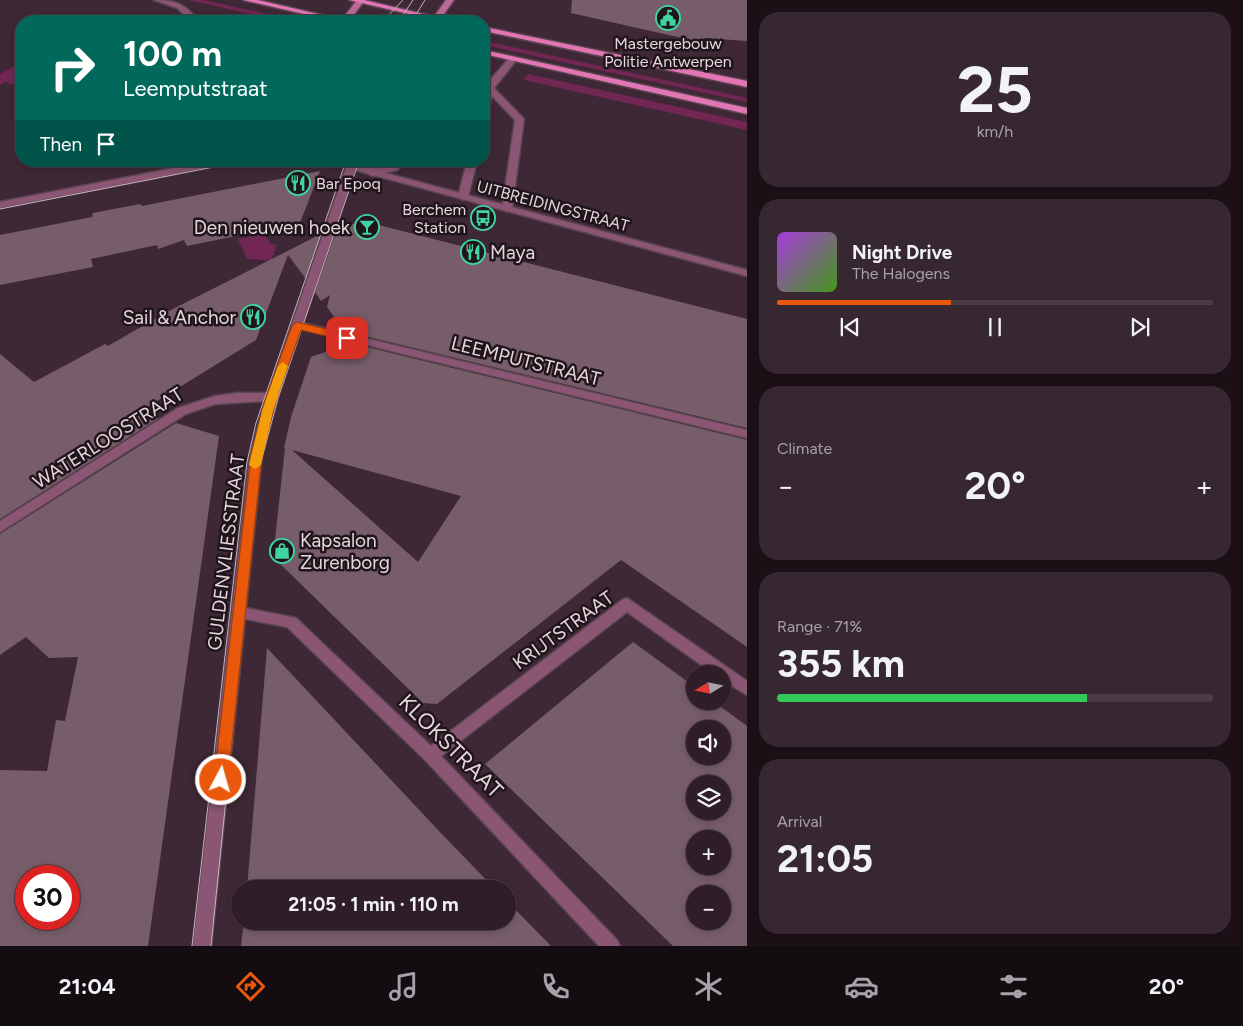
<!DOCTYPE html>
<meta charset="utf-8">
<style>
:root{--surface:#2f1e28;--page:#372730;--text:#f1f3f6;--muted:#a7a2a8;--line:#4a3c45;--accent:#ea580c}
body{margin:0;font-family:Figtree,sans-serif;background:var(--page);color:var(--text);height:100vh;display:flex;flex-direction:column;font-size:19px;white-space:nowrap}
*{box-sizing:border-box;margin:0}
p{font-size:16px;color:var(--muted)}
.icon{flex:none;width:28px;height:28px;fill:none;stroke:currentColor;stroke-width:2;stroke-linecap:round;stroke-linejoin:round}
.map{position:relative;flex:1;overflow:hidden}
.side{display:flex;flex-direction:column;gap:12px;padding:12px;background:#1a1016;width:496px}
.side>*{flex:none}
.banner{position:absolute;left:15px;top:15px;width:475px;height:152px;border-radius:20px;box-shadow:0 2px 8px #0003,0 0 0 1px var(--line);background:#00695c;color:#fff;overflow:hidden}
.needle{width:32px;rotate:260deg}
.controls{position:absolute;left:686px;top:665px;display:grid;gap:10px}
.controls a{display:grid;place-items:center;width:45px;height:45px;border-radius:50%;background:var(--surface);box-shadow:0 2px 8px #0003,0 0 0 1px var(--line);font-size:25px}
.speed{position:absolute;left:15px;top:865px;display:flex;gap:10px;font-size:25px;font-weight:700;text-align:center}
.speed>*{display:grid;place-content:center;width:65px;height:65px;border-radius:50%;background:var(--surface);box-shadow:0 2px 8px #0003,0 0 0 1px var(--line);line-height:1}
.speed .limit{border:8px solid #d22;background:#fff;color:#111}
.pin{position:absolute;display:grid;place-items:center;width:42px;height:42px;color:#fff;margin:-21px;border-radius:10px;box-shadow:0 2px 8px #0006}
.me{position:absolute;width:55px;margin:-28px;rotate:6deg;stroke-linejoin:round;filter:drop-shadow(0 0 4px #0008)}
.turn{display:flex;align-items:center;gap:18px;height:105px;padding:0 25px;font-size:22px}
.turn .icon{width:65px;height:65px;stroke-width:2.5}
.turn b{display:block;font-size:35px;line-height:42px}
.then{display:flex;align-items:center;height:48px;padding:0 25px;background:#0003;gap:10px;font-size:19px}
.big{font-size:38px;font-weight:700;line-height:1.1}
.side .widget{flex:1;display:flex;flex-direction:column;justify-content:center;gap:8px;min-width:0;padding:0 18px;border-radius:20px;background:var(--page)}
.side .dial{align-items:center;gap:0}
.dial b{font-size:65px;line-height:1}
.song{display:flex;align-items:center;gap:15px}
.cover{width:60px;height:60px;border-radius:8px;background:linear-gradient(135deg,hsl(280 70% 55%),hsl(100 70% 35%))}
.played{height:5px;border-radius:2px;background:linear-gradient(90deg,var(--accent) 40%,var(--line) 40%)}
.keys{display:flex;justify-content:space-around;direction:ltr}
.heat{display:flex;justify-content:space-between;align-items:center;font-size:28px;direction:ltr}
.charge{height:8px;border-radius:4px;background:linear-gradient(90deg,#34c759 71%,var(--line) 0)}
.trip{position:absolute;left:231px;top:880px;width:285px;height:50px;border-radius:25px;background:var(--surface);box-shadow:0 2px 8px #0003,0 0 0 1px var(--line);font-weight:700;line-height:50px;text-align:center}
.tabs{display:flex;height:80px;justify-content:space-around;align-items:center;background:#130c10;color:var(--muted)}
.tabs .icon{width:35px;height:35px}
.tabs .on{color:var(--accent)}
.tabs b{font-size:22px;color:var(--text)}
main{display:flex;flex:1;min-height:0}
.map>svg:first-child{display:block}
.green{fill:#712654}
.building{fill:#775d6a;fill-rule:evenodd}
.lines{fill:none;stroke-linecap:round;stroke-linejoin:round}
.lane-casing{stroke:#5a4450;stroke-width:3}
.street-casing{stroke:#5a4450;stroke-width:3}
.secondary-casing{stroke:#5a4450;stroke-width:3}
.primary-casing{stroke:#5a4450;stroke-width:3}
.lane{fill:#8b5673;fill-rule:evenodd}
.street{fill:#8b5673;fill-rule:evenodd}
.secondary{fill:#bc6898;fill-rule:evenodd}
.primary{fill:#e276b5;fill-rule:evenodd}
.tram{stroke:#c3b3bb;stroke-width:1}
.route{fill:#ea580c;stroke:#983908}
.slow{fill:#f59e0b}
.labels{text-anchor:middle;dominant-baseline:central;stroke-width:5;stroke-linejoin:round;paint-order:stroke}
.far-poi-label{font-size:16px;fill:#e5d6dd;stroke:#20151b}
.far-street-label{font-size:16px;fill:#e5d6dd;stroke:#20151b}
.poi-label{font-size:19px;fill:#e5d6dd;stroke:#20151b;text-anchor:end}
.street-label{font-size:19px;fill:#e5d6dd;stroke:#20151b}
.near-street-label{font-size:22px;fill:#e5d6dd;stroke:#20151b}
</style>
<main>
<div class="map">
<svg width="747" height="946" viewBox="0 0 747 946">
<rect width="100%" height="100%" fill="#3f2835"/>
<!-- green -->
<path class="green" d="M189 0H204L271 15 268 18Z
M485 41 747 98V102L484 45Z
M21 64V84L10 85 6 81 0 85V74L14 66Z
M528 74 747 122V130L524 80Z
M264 234 271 244 277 245 271 261 247 259 238 239Z"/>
<!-- building -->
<path class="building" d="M572 0H747V41L704 38V43L571 13Z
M320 171 300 223 187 246 184 240 158 249 157 245 91 259 93 267 0 285V235L92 217 93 213 140 204 142 206Z
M363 221 747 319V428L344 331 327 307 330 295 321 301 315 292 337 229Z
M321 234 306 279 288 255 256 340 139 412 159 418 0 519V354L34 382 105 344 108 346 167 312Z
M350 343 747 440V647L621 560 437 704 423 703 273 557 285 448H284L291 417 311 357ZM292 450 461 496 418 562Z
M176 423 219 436 148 946H0V770L47 771 56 720 65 721 78 657 49 658 26 637 0 655V534ZM26 876H69V919H26Z
M633 642 695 687V701H713L747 726V946H673L485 764ZM695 729H722V756H695ZM695 784H722V811H695ZM695 839H722V866H695ZM695 894H722V921H695Z
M267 648 439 831 495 889H247Z
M508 902 551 946H241L244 921H508Z"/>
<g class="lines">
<defs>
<path id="lane" d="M511 56 518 58 494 88 524 119 512 209 507 212 502 209 515 120 492 96 488 110 484 113V87Z
M396 161H406L397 170 372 176 367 173 369 171 391 166Z
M467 161H477L468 197 463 200 458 197Z"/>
<path id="street" d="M154 0C176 0 185 4 199 21H191L177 8Z
M210 161H230L226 164 0 208V202Z
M327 161H343L369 168 371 161H381L378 171 747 270V276L355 170 303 323 747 430V438L301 329 278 397 262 455 246 608 296 618 431 746 622 600 627 598 747 681V695L722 680V674H714L627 612 441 756 617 940 620 946H599L425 760 287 627 245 619 211 946H193L250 455 265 401 215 404 186 414 0 532V521L178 408 215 396 237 393H268L346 168Z"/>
<path id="secondary" d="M357 0H365L349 21H341Z
M446 0H454L439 21H431Z"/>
<path id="primary" d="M243 0H258L348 21H334Z
M349 0H364L453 21H439Z
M484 27 747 81V87L484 31Z
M484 50 747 108V114L484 54Z"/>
</defs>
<!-- lane casing -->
<use href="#lane" class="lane-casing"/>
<!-- street casing -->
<use href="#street" class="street-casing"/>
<!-- secondary casing -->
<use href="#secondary" class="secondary-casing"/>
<!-- primary casing -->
<use href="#primary" class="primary-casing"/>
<!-- lane -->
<use href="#lane" class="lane"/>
<!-- street -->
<use href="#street" class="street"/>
<!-- secondary -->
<use href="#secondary" class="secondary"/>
<!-- primary -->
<use href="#primary" class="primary"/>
<!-- tram -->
<path class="tram" d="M383 21 403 0
M399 21 413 0
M412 21 425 0
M0 209 244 161
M192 946 247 462 256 423 346 161
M211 946 260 465 278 398 359 161"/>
</g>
<!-- route -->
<path class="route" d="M297 322 351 335 352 338 347 341 301 330 277 397 262 455 228 780 226 785 221 787 216 785 214 780 251 455 266 397 292 326Z"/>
<!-- slow -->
<path class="slow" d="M283 362 288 366 273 411 261 465 255 469 249 465 262 411 278 366Z"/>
<!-- icons -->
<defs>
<symbol id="civic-ring" viewBox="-11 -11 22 22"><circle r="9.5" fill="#20151b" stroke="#3fd4a2" stroke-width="1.5"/><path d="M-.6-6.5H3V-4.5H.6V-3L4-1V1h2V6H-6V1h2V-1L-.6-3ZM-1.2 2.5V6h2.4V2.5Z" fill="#3fd4a2"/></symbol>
<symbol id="restaurant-ring" viewBox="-11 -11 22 22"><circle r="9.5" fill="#20151b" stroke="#3fd4a2" stroke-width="1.5"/><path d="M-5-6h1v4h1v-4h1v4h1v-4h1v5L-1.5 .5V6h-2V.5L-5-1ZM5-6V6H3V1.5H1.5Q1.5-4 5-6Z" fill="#3fd4a2"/></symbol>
<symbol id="bus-ring" viewBox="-11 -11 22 22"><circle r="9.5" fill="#20151b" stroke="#3fd4a2" stroke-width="1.5"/><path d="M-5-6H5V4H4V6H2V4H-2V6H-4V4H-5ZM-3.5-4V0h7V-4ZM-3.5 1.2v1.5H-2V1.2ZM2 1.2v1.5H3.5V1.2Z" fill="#3fd4a2"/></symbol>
<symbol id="bar-ring" viewBox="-11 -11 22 22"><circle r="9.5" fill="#20151b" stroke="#3fd4a2" stroke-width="1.5"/><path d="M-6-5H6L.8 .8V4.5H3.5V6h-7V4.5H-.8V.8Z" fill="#3fd4a2"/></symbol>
<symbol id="shop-ring" viewBox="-11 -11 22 22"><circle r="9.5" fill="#20151b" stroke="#3fd4a2" stroke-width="1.5"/><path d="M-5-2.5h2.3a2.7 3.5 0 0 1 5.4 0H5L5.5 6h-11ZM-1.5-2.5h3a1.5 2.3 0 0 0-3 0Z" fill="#3fd4a2"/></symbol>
</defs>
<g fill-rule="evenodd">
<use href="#civic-ring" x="654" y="4" width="28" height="28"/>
<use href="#restaurant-ring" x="284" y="169" width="28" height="28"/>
<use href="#bus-ring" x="469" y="204" width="28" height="28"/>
<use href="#bar-ring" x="353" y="213" width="28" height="28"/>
<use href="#restaurant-ring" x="459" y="238" width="28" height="28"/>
<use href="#restaurant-ring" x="239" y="303" width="28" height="28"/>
<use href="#shop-ring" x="268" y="537" width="28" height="28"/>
</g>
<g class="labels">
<!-- far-poi labels -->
<g class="far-poi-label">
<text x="668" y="43">Mastergebouw<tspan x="668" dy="18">Politie Antwerpen</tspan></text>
<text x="316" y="183" text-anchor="start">Bar Epoq</text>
<text x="466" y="209" text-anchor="end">Berchem<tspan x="466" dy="18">Station</tspan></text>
</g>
<!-- far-street labels -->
<g class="far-street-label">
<text transform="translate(553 206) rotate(15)">UITBREIDINGSTRAAT</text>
</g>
<!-- poi labels -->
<g class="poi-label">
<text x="350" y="227">Den nieuwen hoek</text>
<text x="490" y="252" text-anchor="start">Maya</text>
<text x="236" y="317">Sail &amp; Anchor</text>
<text x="300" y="540" text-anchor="start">Kapsalon<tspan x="300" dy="22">Zurenborg</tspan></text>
</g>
<!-- street labels -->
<g class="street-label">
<text transform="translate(526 361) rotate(14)">LEEMPUTSTRAAT</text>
<text transform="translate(108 438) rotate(-32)">WATERLOOSTRAAT</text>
<text transform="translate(226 552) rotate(-83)">GULDENVLIESSTRAAT</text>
<text transform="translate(563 630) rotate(-36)">KRIJTSTRAAT</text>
</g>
<!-- near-street labels -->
<g class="near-street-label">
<text transform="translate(451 746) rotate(45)">KLOKSTRAAT</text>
</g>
</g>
</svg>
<div class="controls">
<a><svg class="needle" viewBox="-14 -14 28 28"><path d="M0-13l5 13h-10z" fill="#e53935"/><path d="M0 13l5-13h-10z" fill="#a7a2a8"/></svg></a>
<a><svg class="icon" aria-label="sound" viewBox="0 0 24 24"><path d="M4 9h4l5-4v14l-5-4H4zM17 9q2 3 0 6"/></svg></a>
<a><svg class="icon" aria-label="layers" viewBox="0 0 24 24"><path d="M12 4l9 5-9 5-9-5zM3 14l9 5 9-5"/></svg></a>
<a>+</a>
<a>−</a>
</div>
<div class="speed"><div class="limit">30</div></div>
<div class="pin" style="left:347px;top:338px;background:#d93025"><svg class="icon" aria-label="arrive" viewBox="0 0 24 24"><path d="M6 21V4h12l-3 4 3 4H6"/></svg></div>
<svg class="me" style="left:221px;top:780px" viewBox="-20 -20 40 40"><circle r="17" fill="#ea580c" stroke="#fff" stroke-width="3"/><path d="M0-11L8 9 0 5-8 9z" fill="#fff"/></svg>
<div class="trip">21:05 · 1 min · 110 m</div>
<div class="banner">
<div class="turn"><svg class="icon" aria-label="right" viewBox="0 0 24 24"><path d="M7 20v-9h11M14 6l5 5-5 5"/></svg><div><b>100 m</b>Leemputstraat</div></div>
<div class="then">Then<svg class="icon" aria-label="arrive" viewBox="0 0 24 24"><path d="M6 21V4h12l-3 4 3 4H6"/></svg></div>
</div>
</div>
<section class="side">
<div class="widget dial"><b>25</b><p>km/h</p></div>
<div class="widget">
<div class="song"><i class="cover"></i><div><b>Night Drive</b><p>The Halogens</p></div></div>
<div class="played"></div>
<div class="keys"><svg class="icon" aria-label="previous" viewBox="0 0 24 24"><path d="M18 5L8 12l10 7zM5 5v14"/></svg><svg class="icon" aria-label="pause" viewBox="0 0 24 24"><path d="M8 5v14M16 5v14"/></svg><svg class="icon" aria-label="next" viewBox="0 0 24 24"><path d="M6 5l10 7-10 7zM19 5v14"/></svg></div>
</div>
<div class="widget"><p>Climate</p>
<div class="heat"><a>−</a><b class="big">20°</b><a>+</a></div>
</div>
<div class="widget"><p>Range · 71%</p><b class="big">355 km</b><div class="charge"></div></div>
<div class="widget"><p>Arrival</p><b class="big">21:05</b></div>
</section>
</main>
<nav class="tabs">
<b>21:04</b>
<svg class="icon on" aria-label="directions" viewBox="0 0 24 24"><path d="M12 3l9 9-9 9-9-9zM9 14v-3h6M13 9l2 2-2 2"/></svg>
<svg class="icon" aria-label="music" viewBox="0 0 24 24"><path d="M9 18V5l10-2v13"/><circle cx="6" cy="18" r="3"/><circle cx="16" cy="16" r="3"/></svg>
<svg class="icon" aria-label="phone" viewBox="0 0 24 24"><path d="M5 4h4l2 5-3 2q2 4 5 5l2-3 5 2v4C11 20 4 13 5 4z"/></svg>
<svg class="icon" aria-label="climate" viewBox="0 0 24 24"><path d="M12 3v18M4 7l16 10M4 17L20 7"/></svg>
<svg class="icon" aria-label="car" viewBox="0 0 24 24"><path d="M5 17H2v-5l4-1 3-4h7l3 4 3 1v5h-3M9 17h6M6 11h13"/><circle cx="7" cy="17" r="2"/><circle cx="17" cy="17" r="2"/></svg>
<svg class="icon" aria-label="filters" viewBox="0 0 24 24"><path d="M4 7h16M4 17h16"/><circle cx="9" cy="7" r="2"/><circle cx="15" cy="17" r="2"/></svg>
<b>20°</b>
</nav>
